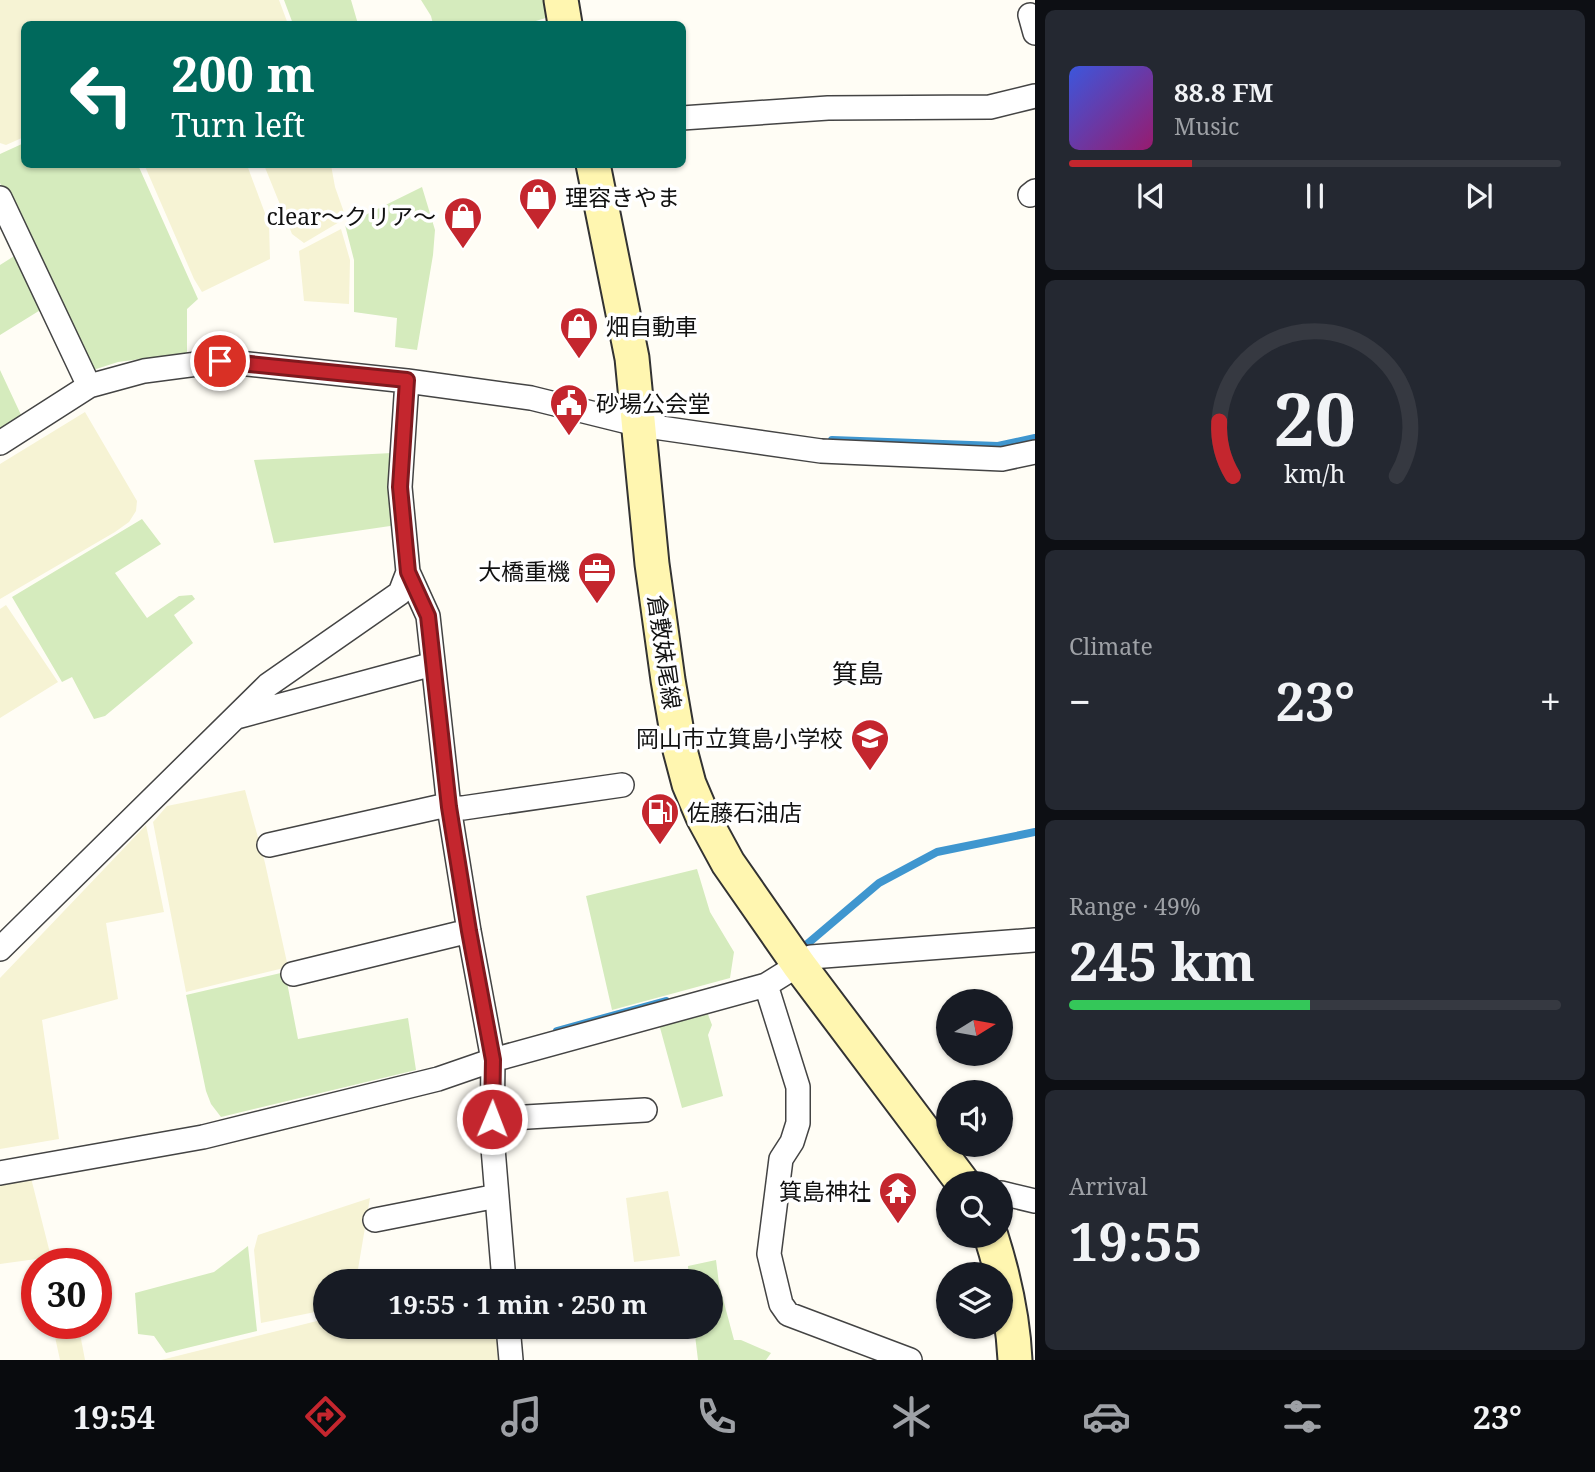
<!DOCTYPE html>
<meta charset="utf-8">
<style>
:root{--surface:#171b24;--page:#242831;--text:#f1f3f6;--muted:#9ea1a6;--line:#363941;--accent:#c4262e}
body{margin:0;font-family:"Noto Serif","Noto Sans JP",serif;background:var(--page);color:var(--text);height:100vh;display:flex;flex-direction:column;font-size:26px;white-space:nowrap}
*{box-sizing:border-box;margin:0}
p{font-size:23px;color:var(--muted)}
.icon{flex:none;width:38px;height:38px;fill:none;stroke:currentColor;stroke-width:2;stroke-linecap:round;stroke-linejoin:round}
.map{position:relative;flex:1;overflow:hidden}
.drawer{display:flex;flex-direction:column;gap:10px;padding:10px;background:#0d0f14;width:560px}
.drawer>*{flex:none}
.guide{position:absolute;left:21px;top:21px;width:665px;height:147px;border-radius:10px;box-shadow:0 2px 5px #0004;background:#00695c;color:#fff;overflow:hidden}
.needle{width:46px;rotate:79deg}
.controls{position:absolute;left:936px;top:989px;display:grid;gap:14px}
.controls a{display:grid;place-items:center;width:77px;height:77px;border-radius:50%;background:var(--surface);box-shadow:0 2px 5px #0004;font-size:35px}
.speed{position:absolute;left:21px;top:1248px;display:flex;gap:14px;font-size:35px;font-weight:700;text-align:center}
.speed>*{display:grid;place-content:center;width:91px;height:91px;border-radius:50%;background:var(--surface);box-shadow:0 2px 5px #0004;line-height:1}
.speed .limit{border:10px solid #d22;background:#fff;color:#111}
.pin{position:absolute;display:grid;place-items:center;width:60px;height:60px;color:#fff;margin:-30px;border:4px solid #fff;border-radius:50%;box-shadow:0 2px 7px #0007}
.me{position:absolute;width:77px;margin:-38px;rotate:1deg;stroke-linejoin:round;filter:drop-shadow(0 0 5px #0008)}
.turn{display:flex;align-items:center;gap:24px;height:147px;padding:0 35px;font-size:32px}
.turn .icon{width:91px;height:91px;stroke-width:2.5}
.turn b{display:block;font-size:49px;line-height:60px}
.big{font-size:52px;font-weight:700;line-height:1.1}
.drawer .tile{flex:1;display:flex;flex-direction:column;justify-content:center;gap:10px;min-width:0;padding:0 24px;border-radius:10px;background:var(--page)}
.drawer .dial{align-items:center;gap:0}
.dial svg{height:182px;overflow:visible;fill:none;stroke:var(--line);stroke-width:7;stroke-linecap:round;text-anchor:middle}
.dial text{fill:var(--text);stroke:none}
.song{display:flex;align-items:center;gap:21px}
.cover{width:84px;height:84px;border-radius:10px;background:linear-gradient(135deg,hsl(230 70% 55%),hsl(320 70% 35%))}
.played{height:7px;border-radius:4px;background:linear-gradient(90deg,var(--accent) 25%,var(--line) 25%)}
.keys{display:flex;justify-content:space-around;direction:ltr}
.heat{display:flex;justify-content:space-between;align-items:center;font-size:38px;direction:ltr}
.charge{height:10px;border-radius:5px;background:linear-gradient(90deg,#34c759 49%,var(--line) 0)}
.trip{position:absolute;left:313px;top:1269px;width:410px;height:70px;border-radius:35px;background:var(--surface);box-shadow:0 2px 5px #0004;font-weight:700;line-height:70px;text-align:center}
.dock{display:flex;height:112px;justify-content:space-around;align-items:center;background:#090b0e;color:var(--muted)}
.dock .icon{width:49px;height:49px}
.dock .on{color:var(--accent)}
.dock b{font-size:32px;color:var(--text)}
main{display:flex;flex:1;min-height:0}
.map>svg:first-child{display:block}
.farmland{fill:#f6f3d4}
.green{fill:#d5ebbd}
.lines{fill:none;stroke-linecap:round;stroke-linejoin:round}
.stream{stroke:#3f96cf;stroke-width:8}
.minor-casing{stroke:#444;stroke-width:26}
.secondary-casing{stroke:#333;stroke-width:37}
.minor{stroke:#fff;stroke-width:23}
.secondary{stroke:#fff6b0;stroke-width:33}
.route-casing{stroke:#7f191e;stroke-width:18}
.route{stroke:#c4262e;stroke-width:12}
.labels{text-anchor:middle;dominant-baseline:central;stroke-width:7;stroke-linejoin:round;paint-order:stroke}
.poi-label{font-size:23px;fill:#111;stroke:#fff;text-anchor:start}
.street-label{font-size:23px;fill:#111;stroke:#fff}
.quarter-label{font-size:26px;fill:#111;stroke:#fff}
</style>
<main>
<div class="map">
<svg width="1035" height="1360" viewBox="0 0 1035 1360">
<rect width="100%" height="100%" fill="#fffdf5"/>
<!-- farmland -->
<path class="farmland" d="M0 0H279L288 24H24V137L6 145 0 143Z
M144 164 247 165 269 224 270 259 202 292 194 279Z
M264 165H331L335 187 346 218 304 243 292 234Z
M341 229 350 260 349 304 304 301 299 251Z
M85 412 137 501 136 511 129 522 115 532 0 599V464Z
M6 605 58 682 0 718V609Z
M245 790 265 863 288 967 186 992 153 822 167 806Z
M146 825 164 912 106 923 118 999 42 1020 59 1139 0 1149V978Z
M31 1178 51 1257 0 1264V1184Z
M668 1191 680 1256 634 1262 626 1198Z
M370 1198 356 1281H326L325 1310 261 1323 254 1250 258 1235Z
M325 1319 326 1326 496 1327 498 1360H161Z
M52 1323H78L85 1360H60Z"/>
<!-- green -->
<path class="green" d="M284 0H351L358 24H293Z
M421 0H545L549 17 526 24H433L431 16Z
M24 143V164L138 165 198 299 187 309V353L118 362 90 371 0 183V154Z
M422 187 435 230 433 255 417 350 395 347 397 318 354 312V260L345 225Z
M19 253 42 309 0 335V265Z
M0 370 22 417 0 432Z
M392 453 397 525 274 543 254 460Z
M142 519 161 544 115 573 147 618 179 596 192 595 195 599 174 615 193 643 105 716 94 719 72 677 62 682 12 597Z
M697 869 710 912 734 952 730 978 612 1010 586 896Z
M285 972 298 1039 408 1018 416 1070 221 1117 211 1104 206 1091 186 995Z
M706 1009 712 1025 708 1035 723 1096 682 1108 659 1024Z
M248 1246 257 1331 166 1353 154 1336 138 1334 135 1293 214 1272Z
M716 1260 719 1284 734 1340H741L771 1353 766 1360H698L694 1327 710 1326V1281H689L688 1266Z"/>
<g class="lines">
<!-- stream -->
<path class="stream" d="M832 440 998 446 1035 438
M806 945 879 883 937 852 1035 832
M557 1031 666 1001"/>
<defs>
<path id="minor" d="M1030 15 1035 33
M682 118 828 108 990 107 1035 96
M1030 195 1035 191
M0 198 89 386
M0 443 89 386 144 371 220 361 407 381 531 398 640 425 821 451 1002 459 1035 452
M408 572 428 616 449 807 469 931 493 1060 492 1136 504 1281
M237 717 433 664
M269 845 438 807 463 808 622 785
M0 949 268 685 400 593 408 572 400 487 407 381
M293 974 469 931
M766 985 798 1087V1123L792 1142 781 1159 769 1254 781 1304 788 1314 910 1360
M493 1119 645 1110
M0 1173 203 1137 438 1079 493 1060 766 985 811 957 1035 940
M1001 1193 1035 1201
M375 1220 497 1196
M508 1326 511 1360"/>
<path id="secondary" d="M561 0 565 24
M593 164 632 358 652 564 668 680 680 750 689 784 703 817 728 863 799 965 963 1183
M991 1236C1004 1277 1013 1316 1015 1360"/>
</defs>
<!-- minor casing -->
<use href="#minor" class="minor-casing"/>
<!-- secondary casing -->
<use href="#secondary" class="secondary-casing"/>
<!-- minor -->
<use href="#minor" class="minor"/>
<!-- secondary -->
<use href="#secondary" class="secondary"/>
</g>
<g class="lines">
<defs>
<path id="route" d="M220 361 407 380 400 487 408 572 428 616 449 807 469 931 493 1060 492 1119"/>
</defs>
<!-- route casing -->
<use href="#route" class="route-casing"/>
<!-- route -->
<use href="#route" class="route"/>
</g>
<!-- icons -->
<defs>
<symbol id="shop-pin" viewBox="-11 -11 22 30"><path d="M0 17L-7.5 6A9.5 9.5 0 1 1 7.5 6Z" fill="#c4262e" stroke="#fff"/><path d="M-5-2.5h2.3a2.7 3.5 0 0 1 5.4 0H5L5.5 6h-11ZM-1.5-2.5h3a1.5 2.3 0 0 0-3 0Z" fill="#fff"/></symbol>
<symbol id="civic-pin" viewBox="-11 -11 22 30"><path d="M0 17L-7.5 6A9.5 9.5 0 1 1 7.5 6Z" fill="#c4262e" stroke="#fff"/><path d="M-.6-6.5H3V-4.5H.6V-3L4-1V1h2V6H-6V1h2V-1L-.6-3ZM-1.2 2.5V6h2.4V2.5Z" fill="#fff"/></symbol>
<symbol id="office-pin" viewBox="-11 -11 22 30"><path d="M0 17L-7.5 6A9.5 9.5 0 1 1 7.5 6Z" fill="#c4262e" stroke="#fff"/><path d="M-6-3h4V-5.5h4V-3h4V5H-6ZM-1-4.5V-3h2v-1.5ZM-6 0V1H6V0Z" fill="#fff"/></symbol>
<symbol id="school-pin" viewBox="-11 -11 22 30"><path d="M0 17L-7.5 6A9.5 9.5 0 1 1 7.5 6Z" fill="#c4262e" stroke="#fff"/><path d="M0-5L7-2L0 1L-7-2ZM-4 1L0 2.5L4 1V4Q0 6-4 4Z" fill="#fff"/></symbol>
<symbol id="fuel-pin" viewBox="-11 -11 22 30"><path d="M0 17L-7.5 6A9.5 9.5 0 1 1 7.5 6Z" fill="#c4262e" stroke="#fff"/><path d="M-5.5-6h7V0h2V4h1.3V-2.5L3-4.5l.8-.8L6-3V5H2.5V1h-1V6h-7ZM-4.2-4.7v3.2H.2V-4.7Z" fill="#fff"/></symbol>
<symbol id="temple-pin" viewBox="-11 -11 22 30"><path d="M0 17L-7.5 6A9.5 9.5 0 1 1 7.5 6Z" fill="#c4262e" stroke="#fff"/><path d="M0-6L5-2H3V0L6.5 2.5H4V6H1.5V3h-3V6H-4V2.5H-6.5L-3 0V-2H-5Z" fill="#fff"/></symbol>
</defs>
<g fill-rule="evenodd">
<use href="#shop-pin" x="516" y="175" width="44" height="60"/>
<use href="#shop-pin" x="441" y="194" width="44" height="60"/>
<use href="#shop-pin" x="557" y="304" width="44" height="60"/>
<use href="#civic-pin" x="547" y="381" width="44" height="60"/>
<use href="#office-pin" x="575" y="549" width="44" height="60"/>
<use href="#school-pin" x="848" y="716" width="44" height="60"/>
<use href="#fuel-pin" x="638" y="790" width="44" height="60"/>
<use href="#temple-pin" x="876" y="1169" width="44" height="60"/>
</g>
<g class="labels">
<!-- poi labels -->
<g class="poi-label">
<text x="565" y="197">理容きやま</text>
<text x="436" y="216" text-anchor="end">clear～クリア～</text>
<text x="606" y="326">畑自動車</text>
<text x="596" y="403">砂場公会堂</text>
<text x="570" y="571" text-anchor="end">大橋重機</text>
<text x="843" y="738" text-anchor="end">岡山市立箕島小学校</text>
<text x="687" y="812">佐藤石油店</text>
<text x="871" y="1191" text-anchor="end">箕島神社</text>
</g>
<!-- street labels -->
<g class="street-label">
<text transform="translate(665 652) rotate(82)">倉敷妹尾線</text>
</g>
<!-- quarter labels -->
<g class="quarter-label">
<text x="858" y="673">箕島</text>
</g>
</g>
</svg>
<div class="controls">
<a><svg class="needle" viewBox="-14 -14 28 28"><path d="M0-13l5 13h-10z" fill="#e53935"/><path d="M0 13l5-13h-10z" fill="#9ea1a6"/></svg></a>
<a><svg class="icon" aria-label="sound" viewBox="0 0 24 24"><path d="M4 9h4l5-4v14l-5-4H4zM17 9q2 3 0 6"/></svg></a>
<a><svg class="icon" aria-label="search" viewBox="0 0 24 24"><circle cx="10" cy="10" r="6"/><path d="M15 15l6 6"/></svg></a>
<a><svg class="icon" aria-label="layers" viewBox="0 0 24 24"><path d="M12 4l9 5-9 5-9-5zM3 14l9 5 9-5"/></svg></a>
</div>
<div class="speed"><div class="limit">30</div></div>
<div class="pin" style="left:220px;top:361px;background:#d93025"><svg class="icon" aria-label="arrive" viewBox="0 0 24 24"><path d="M6 21V4h12l-3 4 3 4H6"/></svg></div>
<svg class="me" style="left:492px;top:1119px" viewBox="-20 -20 40 40"><circle r="17" fill="#c4262e" stroke="#fff" stroke-width="3"/><path d="M0-11L8 9 0 5-8 9z" fill="#fff"/></svg>
<div class="trip">19:55 · 1 min · 250 m</div>
<div class="guide">
<div class="turn"><svg class="icon" aria-label="left" viewBox="0 0 24 24"><path d="M17 20v-9H6M10 6l-5 5 5 5"/></svg><div><b>200 m</b>Turn left</div></div>
</div>
</div>
<section class="drawer">
<div class="tile">
<div class="song"><i class="cover"></i><div><b>88.8 FM</b><p>Music</p></div></div>
<div class="played"></div>
<div class="keys"><svg class="icon" aria-label="previous" viewBox="0 0 24 24"><path d="M18 5L8 12l10 7zM5 5v14"/></svg><svg class="icon" aria-label="pause" viewBox="0 0 24 24"><path d="M8 5v14M16 5v14"/></svg><svg class="icon" aria-label="next" viewBox="0 0 24 24"><path d="M6 5l10 7-10 7zM19 5v14"/></svg></div>
</div>
<div class="tile dial"><svg viewBox="0 0 100 80">
<path d="M14 69A42 42 0 1 1 86 69"/>
<path d="M14 69A42 42 0 0 1 8 45" stroke="#c4262e"/>
<text x="50" y="56" font-size="32" font-weight="700">20</text>
<text x="50" y="72" font-size="11">km/h</text>
</svg></div>
<div class="tile"><p>Climate</p>
<div class="heat"><a>−</a><b class="big">23°</b><a>+</a></div>
</div>
<div class="tile"><p>Range · 49%</p><b class="big">245 km</b><div class="charge"></div></div>
<div class="tile"><p>Arrival</p><b class="big">19:55</b></div>
</section>
</main>
<nav class="dock">
<b>19:54</b>
<svg class="icon on" aria-label="directions" viewBox="0 0 24 24"><path d="M12 3l9 9-9 9-9-9zM9 14v-3h6M13 9l2 2-2 2"/></svg>
<svg class="icon" aria-label="music" viewBox="0 0 24 24"><path d="M9 18V5l10-2v13"/><circle cx="6" cy="18" r="3"/><circle cx="16" cy="16" r="3"/></svg>
<svg class="icon" aria-label="phone" viewBox="0 0 24 24"><path d="M5 4h4l2 5-3 2q2 4 5 5l2-3 5 2v4C11 20 4 13 5 4z"/></svg>
<svg class="icon" aria-label="climate" viewBox="0 0 24 24"><path d="M12 3v18M4 7l16 10M4 17L20 7"/></svg>
<svg class="icon" aria-label="car" viewBox="0 0 24 24"><path d="M5 17H2v-5l4-1 3-4h7l3 4 3 1v5h-3M9 17h6M6 11h13"/><circle cx="7" cy="17" r="2"/><circle cx="17" cy="17" r="2"/></svg>
<svg class="icon" aria-label="filters" viewBox="0 0 24 24"><path d="M4 7h16M4 17h16"/><circle cx="9" cy="7" r="2"/><circle cx="15" cy="17" r="2"/></svg>
<b>23°</b>
</nav>
